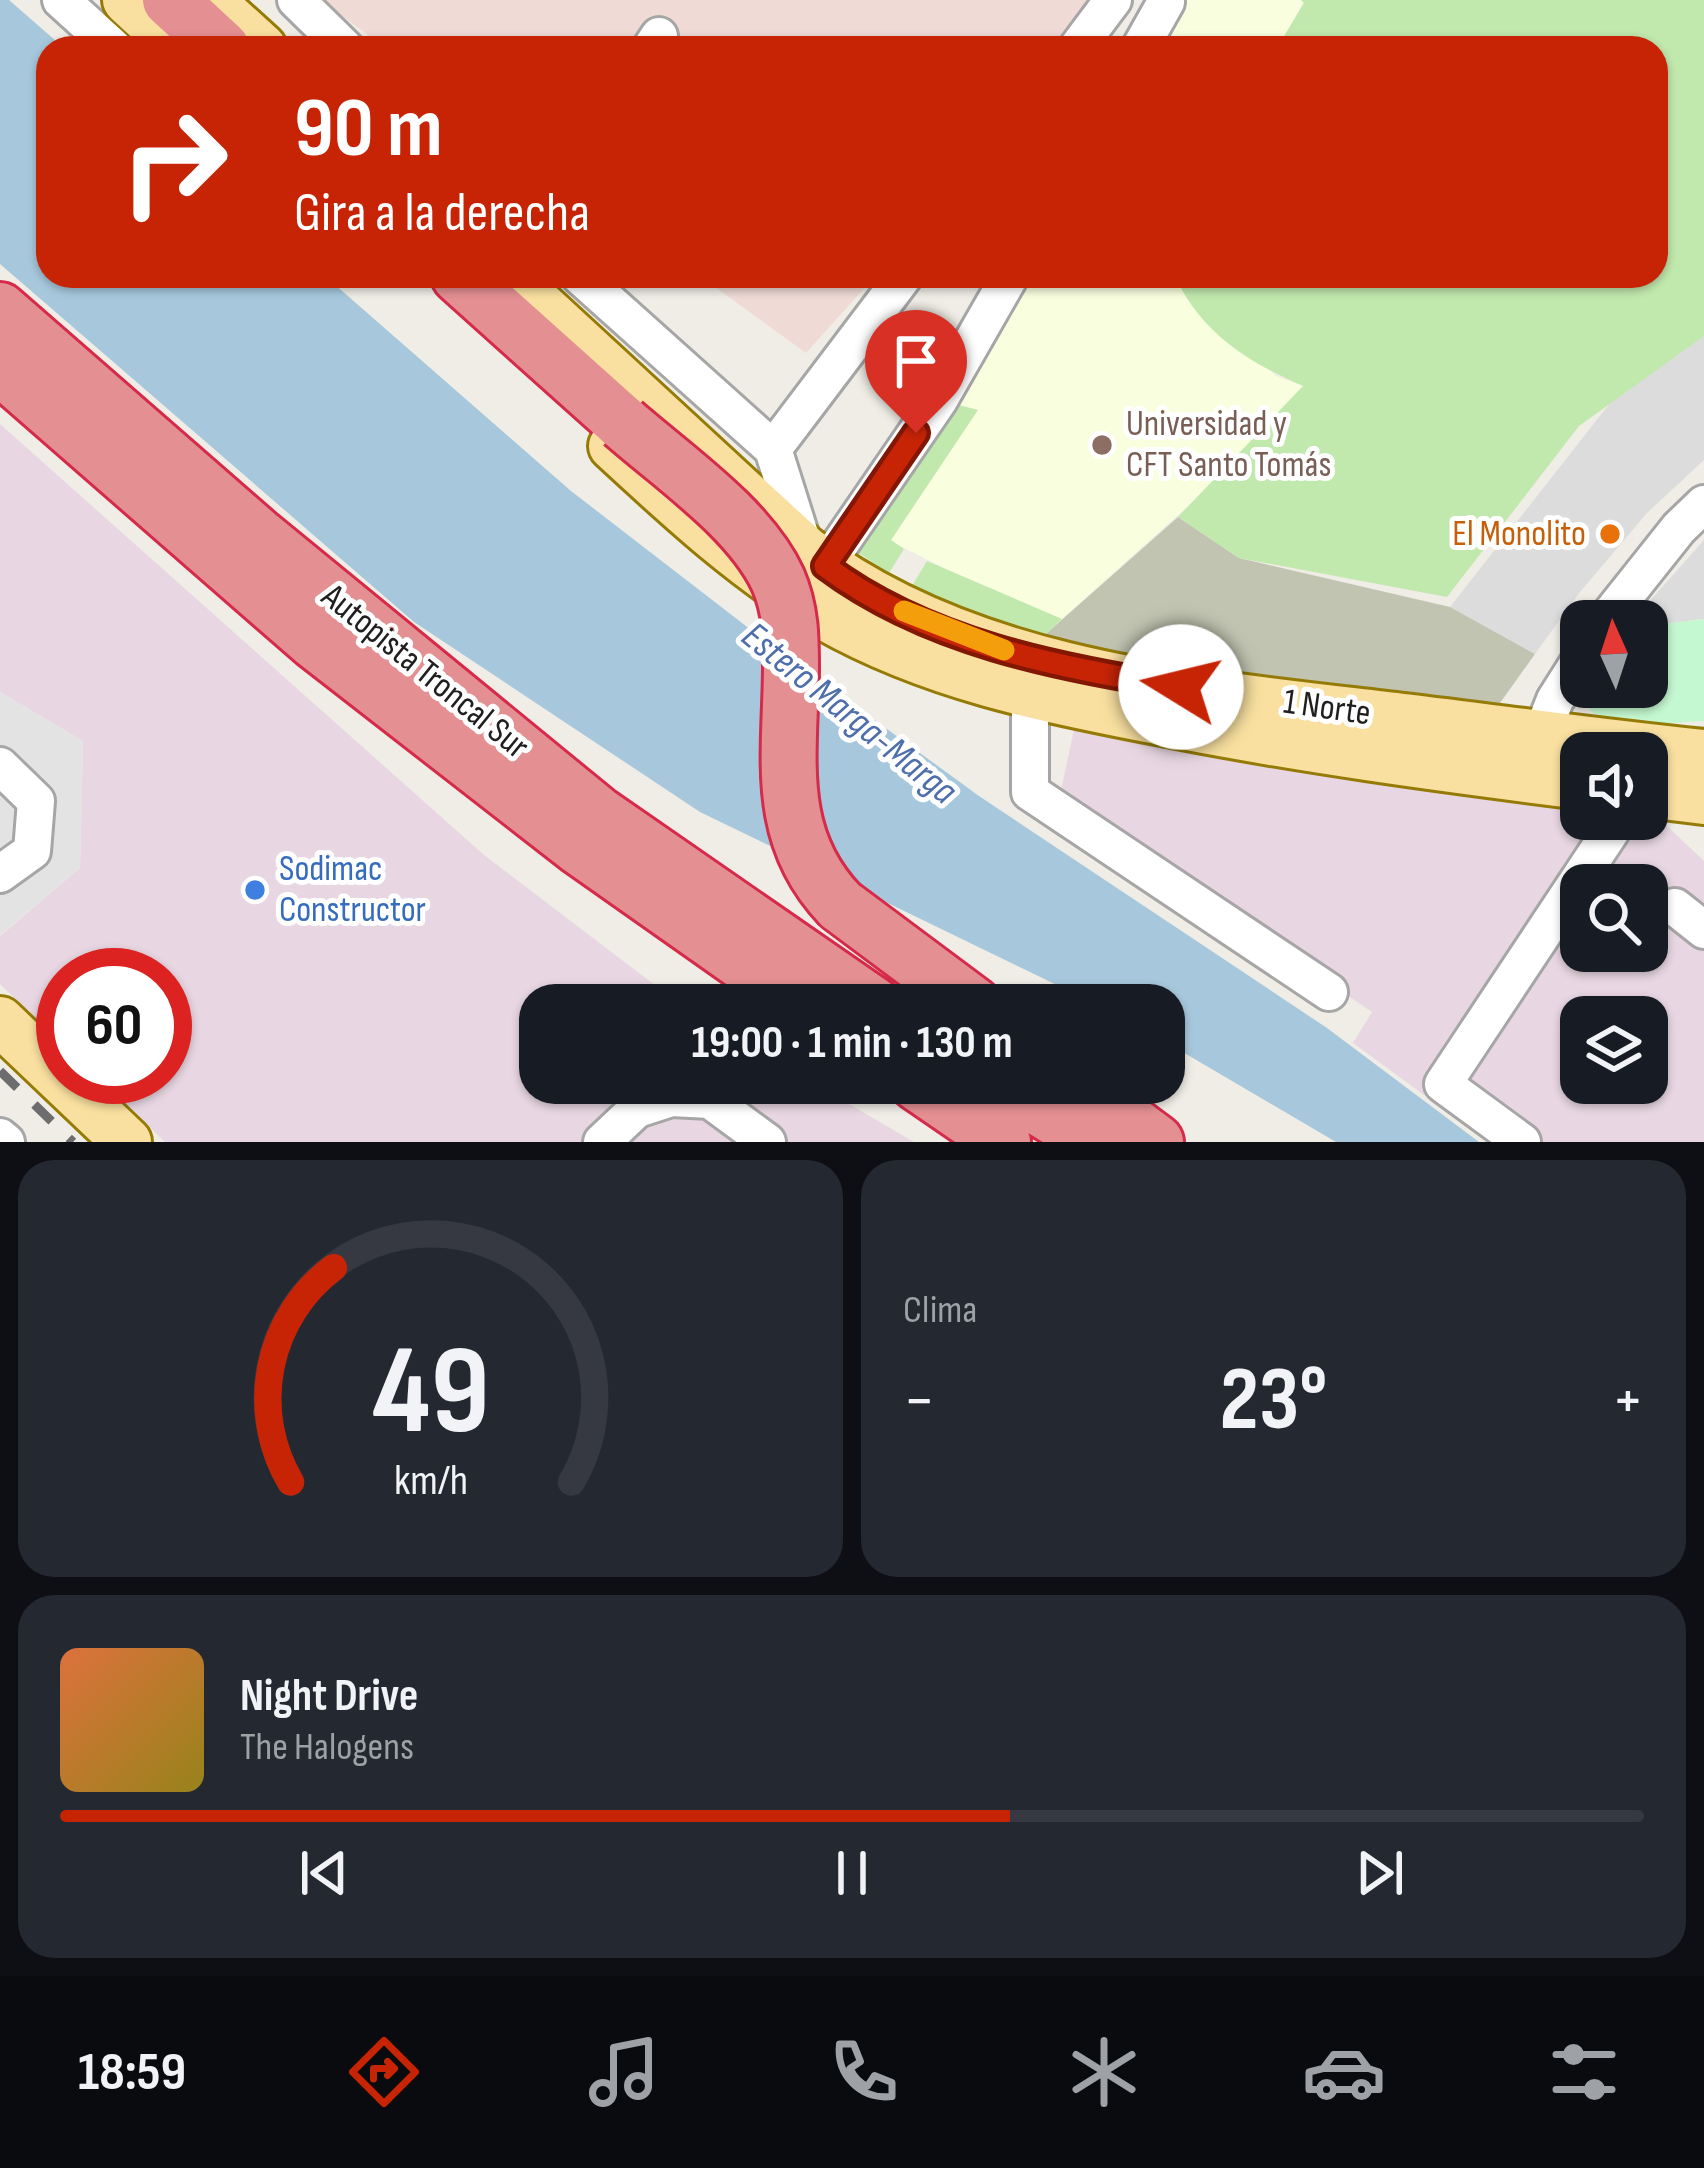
<!DOCTYPE html>
<html lang="es">
<meta charset="utf-8">
<style>
:root{--surface:#171b24;--page:#242831;--text:#f1f3f6;--muted:#9ea1a6;--line:#363941;--accent:#c72406}
body{margin:0;font-family:"Sofia Sans Condensed",sans-serif;background:var(--page);color:var(--text);height:100vh;display:flex;flex-direction:column;font-size:45px;white-space:nowrap}
*{box-sizing:border-box;margin:0}
p{font-size:39px;color:var(--muted)}
.icon{flex:none;width:66px;height:66px;fill:none;stroke:currentColor;stroke-width:2;stroke-linecap:round;stroke-linejoin:round}
.map{position:relative;height:1142px;overflow:hidden}
.drawer{display:flex;flex-direction:column;gap:18px;padding:18px;background:#0d0f14;flex:1}
.drawer>*{flex:none}
.guide{position:absolute;left:36px;top:36px;width:1632px;height:252px;border-radius:36px;box-shadow:0 3px 9px #0004;background:#c72406;color:#fff;overflow:hidden}
.needle{width:78px;rotate:357deg}
.controls{position:absolute;left:1560px;top:600px;display:grid;gap:24px}
.controls a{display:grid;place-items:center;width:108px;height:108px;border-radius:24px;background:var(--surface);box-shadow:0 3px 9px #0004;font-size:60px}
.speed{position:absolute;left:36px;top:948px;display:flex;gap:24px;font-size:60px;font-weight:700;text-align:center}
.speed>*{display:grid;place-content:center;width:156px;height:156px;border-radius:50%;background:var(--surface);box-shadow:0 3px 9px #0004;line-height:1}
.speed .limit{border:18px solid #d22;background:#fff;color:#111}
.pin{position:absolute;display:grid;place-items:center;width:102px;height:102px;color:#fff;margin:-123px -51px;border-radius:50% 50% 50% 0;rotate:-45deg;box-shadow:0 0 12px #0007}
.pin .icon{rotate:45deg}
.me{position:absolute;width:132px;margin:-66px;rotate:279deg;stroke-linejoin:round;filter:drop-shadow(0 0 9px #0008)}
.turn{display:flex;align-items:center;gap:42px;height:252px;padding:0 60px;font-size:54px}
.turn .icon{width:156px;height:156px;stroke-width:2.5}
.turn b{display:block;font-size:84px;line-height:102px}
.big{font-size:90px;font-weight:700;line-height:1.1}
.drawer .widget{flex:1;display:flex;flex-direction:column;justify-content:center;gap:18px;min-width:0;padding:0 42px;border-radius:36px;background:var(--page)}
.drawer .dial{align-items:center;gap:0}
.dial svg{height:312px;overflow:visible;fill:none;stroke:var(--line);stroke-width:7;stroke-linecap:round;text-anchor:middle}
.dial text{fill:var(--text);stroke:none}
.song{display:flex;align-items:center;gap:36px}
.cover{width:144px;height:144px;border-radius:18px;background:linear-gradient(135deg,hsl(20 70% 55%),hsl(50 70% 35%))}
.played{height:12px;border-radius:6px;background:linear-gradient(90deg,var(--accent) 60%,var(--line) 60%)}
.keys{display:flex;justify-content:space-around;direction:ltr}
.heat{display:flex;justify-content:space-between;align-items:center;font-size:66px;direction:ltr}
.drawer .tiles{flex:1;display:grid;gap:18px;grid-template-columns:1fr 1fr}
.widget:last-child{grid-column:span 2}
.trip{position:absolute;left:519px;top:984px;width:666px;height:120px;border-radius:36px;background:var(--surface);box-shadow:0 3px 9px #0004;font-weight:700;line-height:120px;text-align:center}
.tab-bar{display:flex;height:192px;justify-content:space-around;align-items:center;background:#090b0e;color:var(--muted)}
.tab-bar .icon{width:84px;height:84px}
.tab-bar .on{color:var(--accent)}
.tab-bar b{font-size:54px;color:var(--text)}
.map>svg:first-child{display:block}
.residential{fill:#dddcdc}
.commercial{fill:#efdad5}
.industrial{fill:#e8d7e2;fill-rule:evenodd}
.education{fill:#f9fedf}
.construction{fill:#c1c4b1}
.grass{fill:#c1e8ad}
.park{fill:#c4f8d0}
.parking{fill:#e3e3e3}
.water{fill:#a7c8dc}
.lines{fill:none;stroke-linecap:round;stroke-linejoin:round}
.minor-casing{stroke:#a6a6a6;stroke-width:42}
.major-casing{stroke:#957b05;stroke-width:54}
.highway-casing{stroke:#d62a4a;stroke-width:60}
.minor{stroke:#fff;stroke-width:36}
.major{stroke:#f9e0a0;stroke-width:48}
.highway{stroke:#e48f92;stroke-width:54}
.rail{stroke:#6d6d6d;stroke-width:9;stroke-dasharray:24 24;stroke-linecap:butt}
.highway-bridge-casing{stroke:#d62a4a;stroke-width:60;stroke-linecap:butt}
.highway-bridge{stroke:#e48f92;stroke-width:54}
.route-casing{stroke:#811704;stroke-width:30}
.route{stroke:#c72406;stroke-width:21}
.slow{stroke:#f59e0b;stroke-width:21}
.education-dot{fill:#8d6e63;stroke:#fff;stroke-width:4.5}
.food-dot{fill:#e8710a;stroke:#fff;stroke-width:4.5}
.shop-dot{fill:#3f7fe0;stroke:#fff;stroke-width:4.5}
.labels{text-anchor:middle;dominant-baseline:central;stroke-width:10;stroke-linejoin:round;paint-order:stroke}
.education-label{font-size:36px;fill:#785e54;stroke:#fff;text-anchor:start}
.food-label{font-size:36px;fill:#c56008;stroke:#fff;text-anchor:end}
.street-label{font-size:36px;fill:#1f1f1f;stroke:#fff}
.shop-label{font-size:36px;fill:#366cbe;stroke:#fff;text-anchor:start}
.water-label{font-size:39px;font-style:italic;fill:#4e6eac;stroke:#fff}
</style>
<div class="map">
<svg width="1704" height="1142" viewBox="0 0 1704 1142">
<rect width="100%" height="100%" fill="#efede5"/>
<!-- residential -->
<path class="residential" d="M1704 334V460L1647 513 1580 592 1535 654 1450 607 1621 389Z
M1704 540V619L1647 626V621H1632Z"/>
<!-- commercial -->
<path class="commercial" d="M320 0H1122L1079 48H386Z
M700 276H875L806 353Z"/>
<!-- industrial -->
<path class="industrial" d="M0 424 484 855 681 1005H540V1083H813L914 1142H165L97 1077H165V975H63V1045L0 984V936L80 868 83 741 0 692Z
M1075 725 1581 806V819H1647V813H1653L1704 861V1142H1488L1353 1043 1372 1012 1059 800ZM1581 885H1647V951H1581ZM1581 1017H1647V1083H1581Z"/>
<!-- education -->
<path class="education" d="M1154 0H1301L1304 2 1277 48H1127Z
M996 276H1175L1179 285 1276 376 1304 386 1217 480 1062 619 986 589 890 541 977 410 951 403Z"/>
<!-- construction -->
<path class="construction" d="M1178 517 1239 558 1450 607 1535 654 1495 710 1368 696 1039 640Z"/>
<!-- grass -->
<path class="grass" d="M1301 0H1704V336L1579 426 1447 597 1239 558 1178 517 1303 386C1248 362 1201 333 1175 276H1656V48H1277L1304 3Z
M951 403 978 410 891 540 904 549 889 573 854 550Z
M927 561 1062 619 1039 640 957 609 912 586Z"/>
<!-- park -->
<path class="park" d="M1704 619V721L1659 724 1594 714 1576 693 1581 687H1647V626Z"/>
<!-- parking -->
<path class="parking" d="M0 692 83 741 80 868 0 935Z"/>
<!-- water -->
<path class="water" d="M0 0H9L64 48H48V276H325L571 491 755 633 979 796 1327 1028 1479 1142H1336L1164 1041V1005H1098L700 812 414 622 0 264Z"/>
<g class="lines">
<defs>
<path id="minor" d="M61 0 114 48
M296 0 345 48
M651 48 659 36
M1077 48 1113 0
M1140 48 1166 2
M580 276 773 449 804 547
M773 449 904 276
M825 566 939 400 1010 276
M1605 621 1679 528 1704 504
M1030 696V792L1329 992
M1532 758 1555 700 1581 659
M0 766 36 801 32 851 0 874
M1675 907 1704 930
M0 1137 6 1142
M602 1142 637 1109 671 1098 710 1100 767 1142
M1522 1142 1443 1084 1611 831 1612 819"/>
<path id="major" d="M127 0 179 48
M209 0 262 48
M508 276 805 550C970 677 1203 694 1404 718 1504 730 1604 744 1704 754
M613 446C680 508 748 571 827 617 930 675 1042 698 1157 720 1297 748 1439 767 1581 785
M1647 793 1704 800
M0 1021 127 1142"/>
<path id="highway" d="M170 0 222 48
M459 276 623 423
M0 310 260 537 598 814 874 1005
M0 367 314 641 580 848 803 1005
M840 905 974 1005
M917 1083 1003 1142
M999 1083 1094 1142
M1077 1083 1156 1142"/>
</defs>
<!-- minor casing -->
<use href="#minor" class="minor-casing"/>
<!-- major casing -->
<use href="#major" class="major-casing"/>
<!-- highway casing -->
<use href="#highway" class="highway-casing"/>
<!-- minor -->
<use href="#minor" class="minor"/>
<!-- major -->
<use href="#major" class="major"/>
<!-- highway -->
<use href="#highway" class="highway"/>
<!-- rail -->
<path class="rail" d="M0 1071 73 1142"/>
<defs>
<path id="highway-bridge" d="M623 423C673 467 750 519 778 580 791 610 791 638 791 670 790 758 774 836 840 905"/>
</defs>
<!-- highway-bridge casing -->
<use href="#highway-bridge" class="highway-bridge-casing"/>
<!-- highway-bridge -->
<use href="#highway-bridge" class="highway-bridge"/>
</g>
<g class="lines">
<defs>
<path id="route" d="M916 433 825 566C926 642 1059 668 1181 687"/>
</defs>
<!-- route casing -->
<use href="#route" class="route-casing"/>
<!-- route -->
<use href="#route" class="route"/>
<!-- slow -->
<path class="slow" d="M904 611 1004 650"/>
</g>
<!-- markers -->
<circle class="education-dot" cx="1102" cy="445" r="12"/>
<circle class="food-dot" cx="1610" cy="534" r="12"/>
<circle class="shop-dot" cx="255" cy="890" r="12"/>
<g class="labels">
<!-- education labels -->
<g class="education-label">
<text x="1126" y="424">Universidad y<tspan x="1126" dy="41">CFT Santo Tomás</tspan></text>
</g>
<!-- food labels -->
<g class="food-label">
<text x="1586" y="534">El Monolito</text>
</g>
<!-- street labels -->
<g class="street-label">
<text transform="translate(425 672) rotate(39)">Autopista Troncal Sur</text>
<text transform="translate(1327 708) rotate(8)">1 Norte</text>
</g>
<!-- shop labels -->
<g class="shop-label">
<text x="279" y="869">Sodimac<tspan x="279" dy="41">Constructor</tspan></text>
</g>
<!-- water labels -->
<g class="water-label">
<text transform="translate(849 714) rotate(39)">Estero Marga-Marga</text>
</g>
</g>
</svg>
<div class="controls">
<a><svg class="needle" viewBox="-14 -14 28 28"><path d="M0-13l5 13h-10z" fill="#e53935"/><path d="M0 13l5-13h-10z" fill="#9ea1a6"/></svg></a>
<a><svg class="icon" aria-label="sound" viewBox="0 0 24 24"><path d="M4 9h4l5-4v14l-5-4H4zM17 9q2 3 0 6"/></svg></a>
<a><svg class="icon" aria-label="search" viewBox="0 0 24 24"><circle cx="10" cy="10" r="6"/><path d="M15 15l6 6"/></svg></a>
<a><svg class="icon" aria-label="layers" viewBox="0 0 24 24"><path d="M12 4l9 5-9 5-9-5zM3 14l9 5 9-5"/></svg></a>
</div>
<div class="speed"><div class="limit">60</div></div>
<div class="pin" style="left:916px;top:433px;background:#d93025"><svg class="icon" aria-label="arrive" viewBox="0 0 24 24"><path d="M6 21V4h12l-3 4 3 4H6"/></svg></div>
<svg class="me" style="left:1181px;top:687px" viewBox="-20 -20 40 40"><circle r="19" fill="#fff"/><path d="M0-13L10 11 0 6-10 11z" fill="#c72406"/></svg>
<div class="trip">19:00 · 1 min · 130 m</div>
<div class="guide">
<div class="turn"><svg class="icon" aria-label="right" viewBox="0 0 24 24"><path d="M7 20v-9h11M14 6l5 5-5 5"/></svg><div><b>90 m</b>Gira a la derecha</div></div>
</div>
</div>
<section class="drawer">
<div class="tiles">
<div class="widget dial"><svg viewBox="0 0 100 80">
<path d="M14 69A42 42 0 1 1 86 69"/>
<path d="M14 69A42 42 0 0 1 25 14" stroke="#c72406"/>
<text x="50" y="56" font-size="32" font-weight="700">49</text>
<text x="50" y="72" font-size="11">km/h</text>
</svg></div>
<div class="widget"><p>Clima</p>
<div class="heat"><a>−</a><b class="big">23°</b><a>+</a></div>
</div>
<div class="widget">
<div class="song"><i class="cover"></i><div><b>Night Drive</b><p>The Halogens</p></div></div>
<div class="played"></div>
<div class="keys"><svg class="icon" aria-label="previous" viewBox="0 0 24 24"><path d="M18 5L8 12l10 7zM5 5v14"/></svg><svg class="icon" aria-label="pause" viewBox="0 0 24 24"><path d="M8 5v14M16 5v14"/></svg><svg class="icon" aria-label="next" viewBox="0 0 24 24"><path d="M6 5l10 7-10 7zM19 5v14"/></svg></div>
</div>
</div>
</section>
<nav class="tab-bar">
<b>18:59</b>
<svg class="icon on" aria-label="directions" viewBox="0 0 24 24"><path d="M12 3l9 9-9 9-9-9zM9 14v-3h6M13 9l2 2-2 2"/></svg>
<svg class="icon" aria-label="music" viewBox="0 0 24 24"><path d="M9 18V5l10-2v13"/><circle cx="6" cy="18" r="3"/><circle cx="16" cy="16" r="3"/></svg>
<svg class="icon" aria-label="phone" viewBox="0 0 24 24"><path d="M5 4h4l2 5-3 2q2 4 5 5l2-3 5 2v4C11 20 4 13 5 4z"/></svg>
<svg class="icon" aria-label="climate" viewBox="0 0 24 24"><path d="M12 3v18M4 7l16 10M4 17L20 7"/></svg>
<svg class="icon" aria-label="car" viewBox="0 0 24 24"><path d="M5 17H2v-5l4-1 3-4h7l3 4 3 1v5h-3M9 17h6M6 11h13"/><circle cx="7" cy="17" r="2"/><circle cx="17" cy="17" r="2"/></svg>
<svg class="icon" aria-label="filters" viewBox="0 0 24 24"><path d="M4 7h16M4 17h16"/><circle cx="9" cy="7" r="2"/><circle cx="15" cy="17" r="2"/></svg>
</nav>
